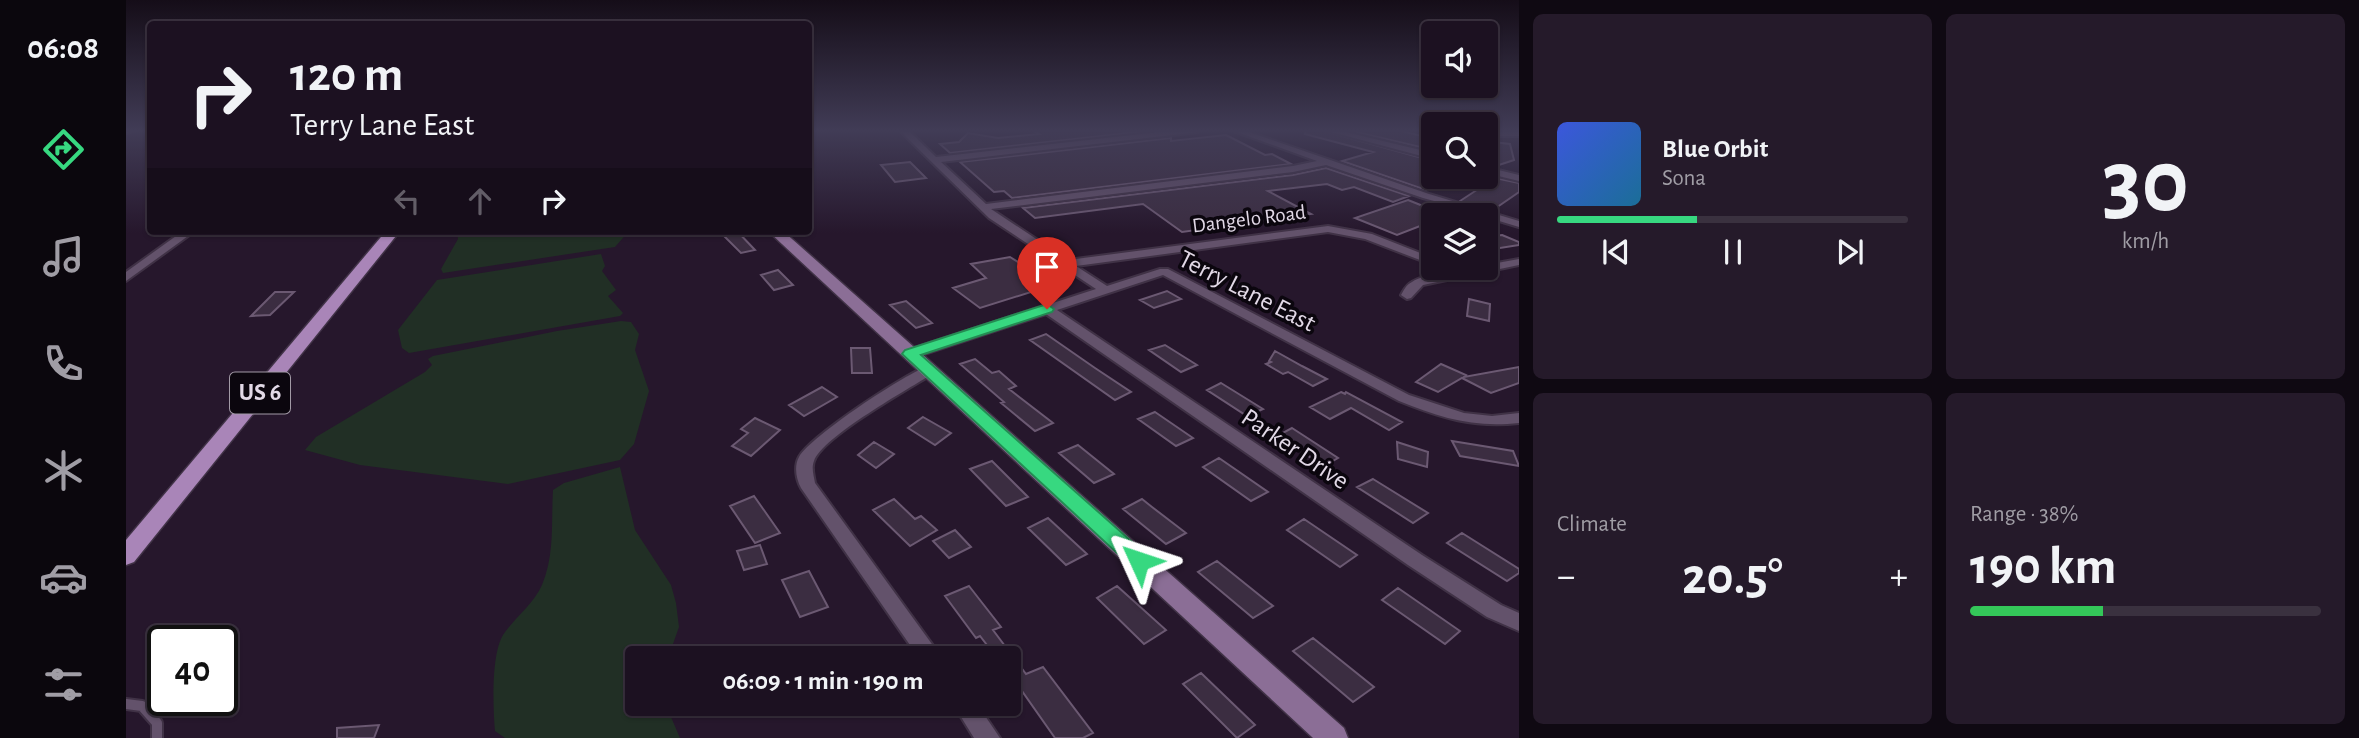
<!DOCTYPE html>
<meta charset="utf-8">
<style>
:root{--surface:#1c1121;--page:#251a2a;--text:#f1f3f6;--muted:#a09da5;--line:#3a313f;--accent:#37d880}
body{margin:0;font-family:"Alegreya Sans",sans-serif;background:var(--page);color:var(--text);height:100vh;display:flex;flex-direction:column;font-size:26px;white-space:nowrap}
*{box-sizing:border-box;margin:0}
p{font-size:23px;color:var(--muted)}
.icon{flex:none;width:38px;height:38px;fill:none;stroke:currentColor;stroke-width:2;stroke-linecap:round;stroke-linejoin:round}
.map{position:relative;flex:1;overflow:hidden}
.drawer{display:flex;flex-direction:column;gap:14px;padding:14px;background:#0f0912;width:840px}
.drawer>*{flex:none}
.banner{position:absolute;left:21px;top:21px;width:665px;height:214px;border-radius:7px;box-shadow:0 2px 5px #0004,0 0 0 2px var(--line);background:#1c1121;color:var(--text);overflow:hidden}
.buttons{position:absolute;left:1295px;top:21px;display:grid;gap:14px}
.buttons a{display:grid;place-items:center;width:77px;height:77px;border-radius:7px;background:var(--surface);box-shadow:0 2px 5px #0004,0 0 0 2px var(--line);font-size:35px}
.speed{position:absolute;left:21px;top:625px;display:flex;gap:14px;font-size:35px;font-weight:700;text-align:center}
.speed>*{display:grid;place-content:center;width:91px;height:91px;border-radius:50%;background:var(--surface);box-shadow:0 2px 5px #0004,0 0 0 2px var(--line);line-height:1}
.speed .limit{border:4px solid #111;border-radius:10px;background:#fff;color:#111}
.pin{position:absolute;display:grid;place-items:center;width:60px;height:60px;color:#fff;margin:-72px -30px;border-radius:50% 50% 50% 0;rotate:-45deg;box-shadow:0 0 7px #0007}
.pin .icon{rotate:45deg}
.me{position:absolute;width:77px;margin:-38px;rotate:312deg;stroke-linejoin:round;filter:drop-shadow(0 0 5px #0008)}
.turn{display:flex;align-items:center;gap:24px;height:147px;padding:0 28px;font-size:32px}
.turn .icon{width:91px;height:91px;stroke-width:2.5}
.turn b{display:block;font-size:49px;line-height:60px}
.lanes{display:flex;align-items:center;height:66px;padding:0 28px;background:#0003;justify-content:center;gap:35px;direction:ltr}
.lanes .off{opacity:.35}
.big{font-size:52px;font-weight:600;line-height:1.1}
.drawer .card{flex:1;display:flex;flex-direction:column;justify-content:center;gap:10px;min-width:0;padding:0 24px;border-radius:10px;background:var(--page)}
.drawer .dial{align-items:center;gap:0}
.dial b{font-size:91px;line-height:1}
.song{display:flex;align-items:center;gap:21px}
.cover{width:84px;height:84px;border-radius:10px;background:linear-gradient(135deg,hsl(230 70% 55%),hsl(200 70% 35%))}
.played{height:7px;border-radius:4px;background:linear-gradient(90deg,var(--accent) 40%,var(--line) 40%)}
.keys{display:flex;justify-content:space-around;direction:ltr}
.heat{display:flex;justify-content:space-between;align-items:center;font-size:38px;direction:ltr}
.charge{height:10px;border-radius:5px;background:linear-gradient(90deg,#34c759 38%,var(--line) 0)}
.drawer .tiles{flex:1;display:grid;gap:14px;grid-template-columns:repeat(2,1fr)}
.trip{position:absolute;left:499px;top:646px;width:396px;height:70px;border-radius:7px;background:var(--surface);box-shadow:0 2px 5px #0004,0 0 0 2px var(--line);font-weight:600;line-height:70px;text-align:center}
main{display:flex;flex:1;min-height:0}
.tab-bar{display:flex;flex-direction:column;width:126px;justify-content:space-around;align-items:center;background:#0b070d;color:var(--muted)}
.tab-bar .icon{width:49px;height:49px}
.tab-bar .selected{color:var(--accent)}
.tab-bar b{font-size:32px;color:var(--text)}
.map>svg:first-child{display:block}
.green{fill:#212f25}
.building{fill:#3b2d41;stroke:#6b5972;stroke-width:2}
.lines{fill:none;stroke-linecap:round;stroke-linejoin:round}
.lane-casing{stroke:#403246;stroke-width:14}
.street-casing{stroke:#403246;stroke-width:4}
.secondary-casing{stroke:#403246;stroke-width:3}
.primary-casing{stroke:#403246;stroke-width:3}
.lane{stroke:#63526b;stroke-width:10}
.street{fill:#63526b;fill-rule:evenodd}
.secondary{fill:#8b6e96;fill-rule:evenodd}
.primary{fill:#a985b8;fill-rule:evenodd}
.route{fill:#37d880;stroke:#248c53;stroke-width:2}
.labels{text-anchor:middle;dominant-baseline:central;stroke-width:7;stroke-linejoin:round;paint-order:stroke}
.far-street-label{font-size:21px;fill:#e2d9e7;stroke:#0b060e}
.shield{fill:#0b060e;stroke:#a29aa6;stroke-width:2}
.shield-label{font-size:24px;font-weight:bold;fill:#e2d9e7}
.street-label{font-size:26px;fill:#e2d9e7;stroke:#0b060e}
</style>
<main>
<nav class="tab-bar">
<b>06:08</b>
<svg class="icon selected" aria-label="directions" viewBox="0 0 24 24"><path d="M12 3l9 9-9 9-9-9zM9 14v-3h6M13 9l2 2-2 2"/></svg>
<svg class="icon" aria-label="music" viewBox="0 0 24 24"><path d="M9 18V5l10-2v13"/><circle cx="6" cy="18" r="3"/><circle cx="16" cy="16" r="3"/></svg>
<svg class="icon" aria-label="phone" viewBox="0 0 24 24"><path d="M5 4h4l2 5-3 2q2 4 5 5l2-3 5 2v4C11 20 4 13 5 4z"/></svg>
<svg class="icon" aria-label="climate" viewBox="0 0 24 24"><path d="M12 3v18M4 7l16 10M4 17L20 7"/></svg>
<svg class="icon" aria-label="car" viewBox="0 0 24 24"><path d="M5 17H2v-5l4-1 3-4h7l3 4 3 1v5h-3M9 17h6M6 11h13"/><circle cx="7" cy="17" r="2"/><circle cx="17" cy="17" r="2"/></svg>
<svg class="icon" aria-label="filters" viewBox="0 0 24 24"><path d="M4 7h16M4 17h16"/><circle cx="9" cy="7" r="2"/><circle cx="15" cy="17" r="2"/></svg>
</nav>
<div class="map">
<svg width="1393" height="738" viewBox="0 0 1393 738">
<rect width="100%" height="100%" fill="#26172c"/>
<!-- green -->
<path class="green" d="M331 231H503L489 247 317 273 315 269 332 239Z
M475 254 479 266 476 271 490 290 482 296 497 313 494 316 283 353 276 348 272 330 311 280Z
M495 321 505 322 513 334 509 350 523 391 508 444 494 460 382 484 234 465 179 450 190 437 299 372 306 365 302 359 307 356 431 331Z
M494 467 509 530 545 585 550 603 553 627 542 658H511V704H542V710L554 738H379L369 731C367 708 365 655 377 635 389 617 407 605 416 585 429 554 425 522 427 490L438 483Z"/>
<!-- building -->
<path class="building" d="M906 130H1029L824 153 814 144 833 142 842 133 872 138 913 134Z
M1180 130H1195L1307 161V177L1324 182 1300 190 1216 161 1247 152 1179 134Z
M1222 130H1271L1296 136 1307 130V150Z
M1100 135 1139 155 1146 154 1165 164 886 198 878 191 868 192 834 162 1045 138V141Z
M1367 142 1384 144 1388 160 1373 165 1360 162V145L1369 147Z
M784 162 800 178 769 182 755 165Z
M1200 168 1283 196 1267 202 1228 187 1216 190 1201 184 1142 191 1185 214 1056 232 1017 204 909 218 897 208 1167 175Z
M1369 178 1393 183V192L1367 210 1334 201Z
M1282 200 1307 210V221L1271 235 1229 218Z
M593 231H611L629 250 615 253Z
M1376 235 1393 242V245L1374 248 1360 242V237Z
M884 257 926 283 922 284 924 286 854 308 827 288 860 278 845 264Z
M652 270 667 285 648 290 635 275Z
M1041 291 1055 299 1028 308 1014 300Z
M149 292H168L144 315 125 316Z
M1343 299 1364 304 1363 321 1341 316Z
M780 301 806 323 790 328 764 305Z
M920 334 969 368 1005 392 989 400 904 340Z
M1039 345 1071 365 1055 372 1023 350Z
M725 348H744L746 373H726Z
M1149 351 1176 366 1201 379 1187 386 1162 372 1157 374 1140 364 1145 362 1143 361Z
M849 359 866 373 873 371 890 386 883 389 927 423 909 431 875 403 878 402 834 364Z
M1315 364 1340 375 1338 377 1393 367V383L1365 393 1336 378 1312 392 1290 382Z
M1095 383 1137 409 1121 416 1081 390Z
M696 387 711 397 678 416 663 405Z
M1215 392 1219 394 1220 392 1276 422 1263 430 1225 408 1204 419 1184 407Z
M1029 412 1067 438 1050 446 1012 419Z
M797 417 825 433 809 445 782 428Z
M629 418 654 430 625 456 606 446 622 433 615 429Z
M1166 428 1212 458 1198 466 1151 436Z
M1326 441 1387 451 1393 466 1334 456Z
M748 442 768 454 750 468 732 455Z
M1271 442 1302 452 1301 467 1272 459Z
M952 445 988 474 968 483 933 453Z
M1093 458 1142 492 1125 501 1077 467Z
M866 461 902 497 880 506 844 469Z
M1247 479 1302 513 1287 523 1231 487Z
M628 496 654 533 629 543 604 506Z
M768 499 789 519 795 516 811 530 784 546 747 510Z
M1016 499 1026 507 1060 533 1040 544 997 509Z
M922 518 961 554 940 565 902 528Z
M1178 519 1231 555 1214 567 1161 530Z
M829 530 845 547 823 558 807 541Z
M1336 533 1393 569V573L1381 581 1321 543Z
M634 545 641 564 618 570 611 551Z
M1091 561 1147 606 1127 618 1072 572Z
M683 571 702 607 674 617 656 580Z
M843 586 875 627 867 630 900 674 917 667 967 733 957 738H929L882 671V658H871L854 636 850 638 819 596Z
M991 586 1040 630 1018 644 971 598Z
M1272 588 1334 631 1319 644 1256 600Z
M1187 638 1248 687 1227 702 1167 651Z
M1075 673 1129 725 1111 738 1057 684Z
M253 725 248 738H211V728Z"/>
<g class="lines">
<defs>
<path id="lane" d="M0 704 16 706 31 723V738"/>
<path id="street" d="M0 130H11L0 133Z
M773 130H782L810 157 1052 130H1076L1072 132 815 162 860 204 1167 166 1191 161 1105 130H1117L1303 194 1393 221V227L1360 217V215L1297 198 1200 165 1167 172 865 209 942 260 1202 226 1246 234 1307 258V265L1239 239 1202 232 950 266 981 286 1034 269H1042L1283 395 1338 413 1366 416 1393 413V423C1348 428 1315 418 1273 401L1037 275 931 310 1296 555 1375 605 1393 613V631L1361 617 1282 565 920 314 789 357H779L777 354 779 351 970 289 863 218Z
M1198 130H1211L1307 153V159Z
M1360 132H1393V136H1360Z
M1360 167 1393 175V181L1360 173Z
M57 231H69L0 281V272Z
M1393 259V265L1297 285 1285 298 1281 299 1275 295C1278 290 1280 285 1286 282 1299 273 1343 268 1360 268V265Z
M803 366 808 367 810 370 808 373C784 388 696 437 688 461 685 468 688 476 689 483L816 658H793L675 488C670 479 668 466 673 457 684 437 781 372 803 366Z
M827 704H851L874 738H848Z"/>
<path id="secondary" d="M642 231H657L1218 728 1222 738H1187Z"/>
<path id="primary" d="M260 231H274L8 562 0 565V540Z"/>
</defs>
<!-- lane casing -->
<use href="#lane" class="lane-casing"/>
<!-- street casing -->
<use href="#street" class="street-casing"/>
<!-- secondary casing -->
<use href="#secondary" class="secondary-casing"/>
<!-- primary casing -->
<use href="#primary" class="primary-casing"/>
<!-- lane -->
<use href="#lane" class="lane"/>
<!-- street -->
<use href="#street" class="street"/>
<!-- secondary -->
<use href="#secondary" class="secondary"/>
<!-- primary -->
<use href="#primary" class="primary"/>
</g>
<!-- sky -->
<linearGradient id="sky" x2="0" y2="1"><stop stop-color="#150d18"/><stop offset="0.56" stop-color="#413c56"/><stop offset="1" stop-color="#413c56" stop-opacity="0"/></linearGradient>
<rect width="1393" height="233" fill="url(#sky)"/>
<!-- route -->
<path class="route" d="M921 304 928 309 926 312 795 355 1021 555 1024 561 1021 567 1013 570 1006 567 776 354 779 350Z"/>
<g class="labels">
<!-- far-street labels -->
<g class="far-street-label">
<text transform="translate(1123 219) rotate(-7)">Dangelo Road</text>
</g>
<!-- shield labels -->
<rect class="shield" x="104" y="372.5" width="60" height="41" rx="5"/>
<g class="shield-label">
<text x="134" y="393">US 6</text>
</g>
<!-- street labels -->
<g class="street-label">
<text transform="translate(1121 291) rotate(27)">Terry Lane East</text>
<text transform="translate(1169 449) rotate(34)">Parker Drive</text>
</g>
</g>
</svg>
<div class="buttons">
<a><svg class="icon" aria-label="sound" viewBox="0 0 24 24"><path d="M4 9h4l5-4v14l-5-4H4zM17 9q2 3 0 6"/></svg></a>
<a><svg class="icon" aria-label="search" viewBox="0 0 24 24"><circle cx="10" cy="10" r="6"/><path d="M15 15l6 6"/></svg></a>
<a><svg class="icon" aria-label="layers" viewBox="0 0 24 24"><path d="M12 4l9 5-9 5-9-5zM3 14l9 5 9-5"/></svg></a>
</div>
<div class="speed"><div class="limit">40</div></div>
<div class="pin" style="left:921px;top:309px;background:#d93025"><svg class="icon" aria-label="arrive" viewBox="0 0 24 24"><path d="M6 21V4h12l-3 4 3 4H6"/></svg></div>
<svg class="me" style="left:1013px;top:561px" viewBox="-20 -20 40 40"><path d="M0-17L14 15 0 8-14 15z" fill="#37d880" stroke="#fff" stroke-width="4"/></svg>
<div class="trip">06:09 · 1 min · 190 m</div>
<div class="banner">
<div class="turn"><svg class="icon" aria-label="right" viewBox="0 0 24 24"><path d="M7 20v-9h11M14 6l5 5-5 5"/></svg><div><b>120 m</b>Terry Lane East</div></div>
<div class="lanes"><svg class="icon off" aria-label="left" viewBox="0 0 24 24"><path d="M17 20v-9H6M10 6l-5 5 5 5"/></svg><svg class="icon off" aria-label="ahead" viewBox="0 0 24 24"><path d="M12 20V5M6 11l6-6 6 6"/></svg><svg class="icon" aria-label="right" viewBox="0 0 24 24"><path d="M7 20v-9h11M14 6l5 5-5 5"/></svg></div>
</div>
</div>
<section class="drawer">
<div class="tiles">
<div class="card">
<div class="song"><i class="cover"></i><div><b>Blue Orbit</b><p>Sona</p></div></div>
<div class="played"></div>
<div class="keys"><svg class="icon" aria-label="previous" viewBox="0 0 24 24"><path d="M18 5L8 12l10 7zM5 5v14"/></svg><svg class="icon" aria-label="pause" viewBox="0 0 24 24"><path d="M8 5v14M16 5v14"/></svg><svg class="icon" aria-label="next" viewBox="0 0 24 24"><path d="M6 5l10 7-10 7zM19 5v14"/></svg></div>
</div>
<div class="card dial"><b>30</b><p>km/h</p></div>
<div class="card"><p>Climate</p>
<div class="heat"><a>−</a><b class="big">20.5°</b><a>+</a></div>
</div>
<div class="card"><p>Range · 38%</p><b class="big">190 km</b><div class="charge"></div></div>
</div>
</section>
</main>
